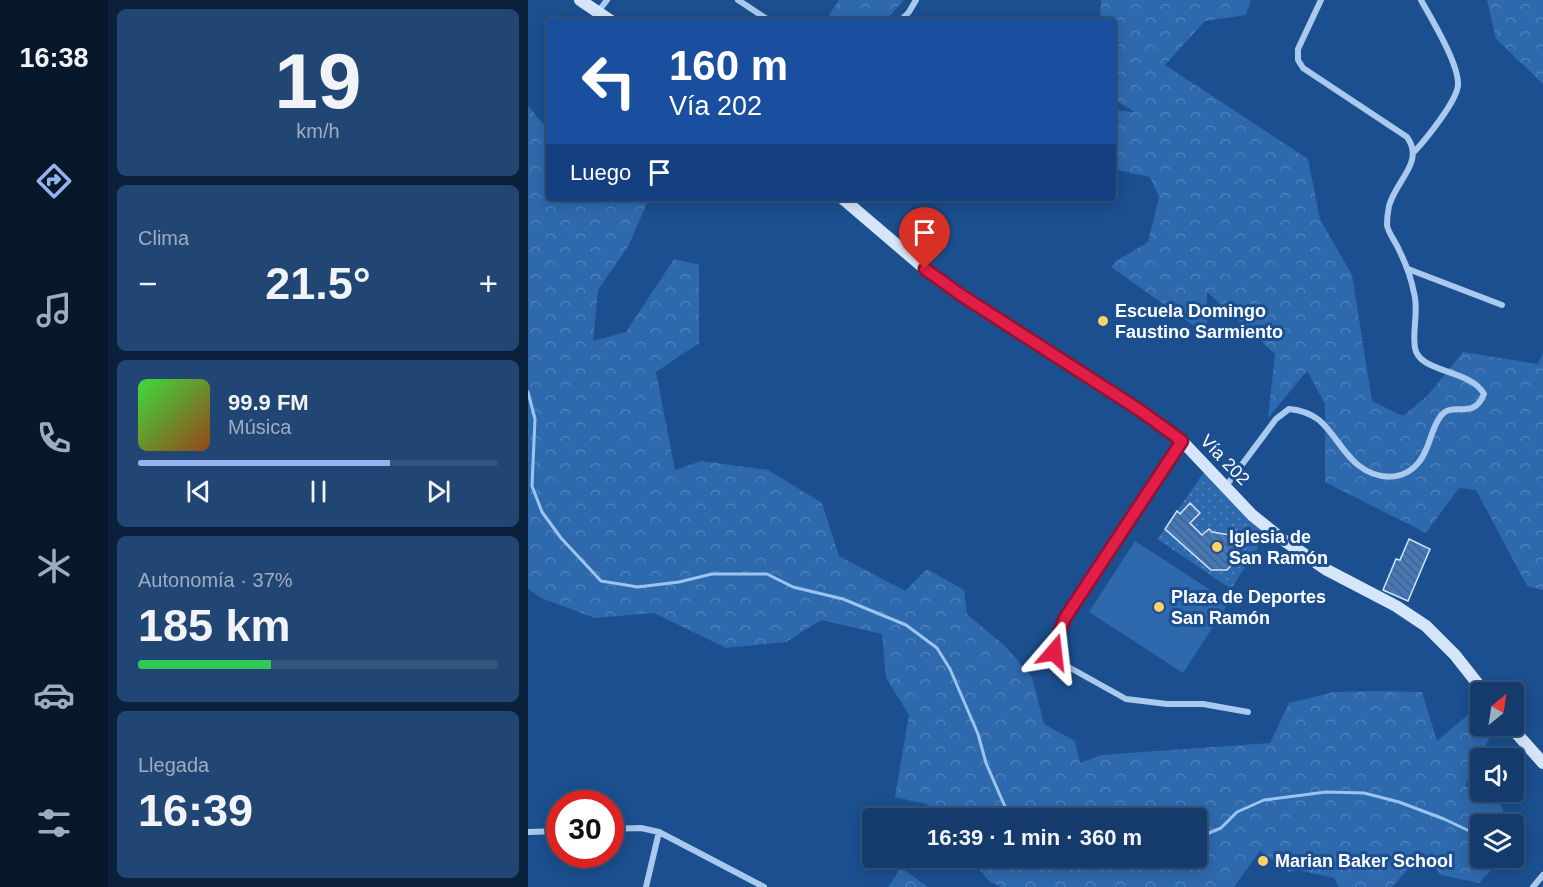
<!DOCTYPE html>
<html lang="es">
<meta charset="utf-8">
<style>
:root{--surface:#143b6b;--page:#214673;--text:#f1f3f6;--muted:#9dadc1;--line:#33557e;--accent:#95b2f1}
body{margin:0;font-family:Arial,sans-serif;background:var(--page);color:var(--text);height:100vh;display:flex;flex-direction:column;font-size:22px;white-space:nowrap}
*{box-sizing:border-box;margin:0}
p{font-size:20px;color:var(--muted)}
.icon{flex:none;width:33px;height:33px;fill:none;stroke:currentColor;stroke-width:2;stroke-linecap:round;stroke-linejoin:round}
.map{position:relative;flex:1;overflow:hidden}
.side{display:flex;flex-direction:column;gap:9px;padding:9px;background:#0b203b;width:420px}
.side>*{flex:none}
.top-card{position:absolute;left:18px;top:18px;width:570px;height:183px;border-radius:6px;box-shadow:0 3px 15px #0003,0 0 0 2px var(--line);background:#1a4fa0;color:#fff;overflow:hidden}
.needle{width:39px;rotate:30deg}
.fabs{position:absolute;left:942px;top:682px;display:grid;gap:12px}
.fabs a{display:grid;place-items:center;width:54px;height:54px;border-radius:6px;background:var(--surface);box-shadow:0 3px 15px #0003,0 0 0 2px var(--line);font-size:30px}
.speed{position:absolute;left:18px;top:790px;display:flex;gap:12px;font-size:30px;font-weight:700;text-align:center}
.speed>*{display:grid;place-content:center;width:78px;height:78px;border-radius:50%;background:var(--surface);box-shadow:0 3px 15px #0003,0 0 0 2px var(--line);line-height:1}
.speed .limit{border:9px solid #d22;background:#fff;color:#111}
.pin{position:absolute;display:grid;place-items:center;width:51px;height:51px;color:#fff;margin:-62px -26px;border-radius:50% 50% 50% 0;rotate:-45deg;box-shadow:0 0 6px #0007}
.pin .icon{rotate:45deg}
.me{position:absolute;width:66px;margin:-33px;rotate:17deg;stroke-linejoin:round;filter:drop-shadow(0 0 4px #0008)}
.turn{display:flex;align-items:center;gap:21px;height:126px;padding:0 24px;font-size:27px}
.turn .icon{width:78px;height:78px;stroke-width:2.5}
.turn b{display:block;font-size:42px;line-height:51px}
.then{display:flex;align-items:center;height:57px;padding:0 24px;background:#0003;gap:12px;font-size:22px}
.big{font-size:45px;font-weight:800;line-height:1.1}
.side .widget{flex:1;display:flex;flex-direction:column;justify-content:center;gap:9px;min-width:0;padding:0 21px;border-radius:9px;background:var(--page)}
.side .dial{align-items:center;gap:0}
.dial b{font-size:78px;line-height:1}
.song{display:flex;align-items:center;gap:18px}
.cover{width:72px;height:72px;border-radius:9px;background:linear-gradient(135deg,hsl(120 70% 55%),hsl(20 70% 35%))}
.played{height:6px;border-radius:3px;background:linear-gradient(90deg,var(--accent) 70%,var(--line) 70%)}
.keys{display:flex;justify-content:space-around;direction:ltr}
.heat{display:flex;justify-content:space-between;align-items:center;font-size:33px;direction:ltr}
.charge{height:9px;border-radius:4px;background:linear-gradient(90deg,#34c759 37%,var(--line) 0)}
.trip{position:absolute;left:334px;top:808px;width:345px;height:60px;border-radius:6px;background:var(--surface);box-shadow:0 3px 15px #0003,0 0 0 2px var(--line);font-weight:800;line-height:60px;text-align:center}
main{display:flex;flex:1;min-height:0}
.tabs{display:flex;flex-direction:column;width:108px;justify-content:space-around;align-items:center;background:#08182b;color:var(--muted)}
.tabs .icon{width:42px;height:42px}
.tabs .on{color:var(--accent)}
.tabs b{font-size:27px;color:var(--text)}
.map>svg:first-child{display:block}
.grass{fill:url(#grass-dots)}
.forest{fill:url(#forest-crowns)}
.pitch{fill:#2e69ad}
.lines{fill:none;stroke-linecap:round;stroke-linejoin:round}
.stream{stroke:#9cc4f0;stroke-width:3}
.building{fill:url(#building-back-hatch);stroke:#cfe3fa;stroke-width:1.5}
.street{stroke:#a9c9ee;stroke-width:6}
.secondary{stroke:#d6e6fa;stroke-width:12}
.route-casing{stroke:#92132f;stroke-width:15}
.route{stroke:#e11d48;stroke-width:10}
.poi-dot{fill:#ffd166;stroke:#1b4f8f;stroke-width:2}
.labels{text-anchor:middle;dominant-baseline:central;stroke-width:6;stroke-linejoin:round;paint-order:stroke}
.poi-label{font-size:18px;font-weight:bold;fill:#fff;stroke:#1b4f8f;text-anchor:start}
.street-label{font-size:18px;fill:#fff;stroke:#1b4f8f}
</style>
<main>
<nav class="tabs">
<b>16:38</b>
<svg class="icon on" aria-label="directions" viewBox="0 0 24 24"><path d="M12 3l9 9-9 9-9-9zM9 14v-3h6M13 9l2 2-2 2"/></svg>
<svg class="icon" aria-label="music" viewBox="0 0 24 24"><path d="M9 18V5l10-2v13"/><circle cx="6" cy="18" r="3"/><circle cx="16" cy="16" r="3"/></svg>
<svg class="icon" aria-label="phone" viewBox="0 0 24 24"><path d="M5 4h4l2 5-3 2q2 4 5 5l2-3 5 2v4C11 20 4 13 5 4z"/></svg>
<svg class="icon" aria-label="climate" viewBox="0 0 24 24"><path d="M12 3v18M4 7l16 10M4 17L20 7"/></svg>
<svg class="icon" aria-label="car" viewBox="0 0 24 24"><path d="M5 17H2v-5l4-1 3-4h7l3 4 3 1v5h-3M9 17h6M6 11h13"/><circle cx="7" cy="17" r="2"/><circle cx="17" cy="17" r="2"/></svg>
<svg class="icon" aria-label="filters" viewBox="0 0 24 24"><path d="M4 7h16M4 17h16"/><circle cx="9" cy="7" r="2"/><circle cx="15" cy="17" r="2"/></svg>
</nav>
<section class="side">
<div class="widget dial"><b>19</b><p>km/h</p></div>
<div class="widget"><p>Clima</p>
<div class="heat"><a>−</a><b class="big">21.5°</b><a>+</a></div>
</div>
<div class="widget">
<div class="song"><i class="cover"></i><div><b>99.9 FM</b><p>Música</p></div></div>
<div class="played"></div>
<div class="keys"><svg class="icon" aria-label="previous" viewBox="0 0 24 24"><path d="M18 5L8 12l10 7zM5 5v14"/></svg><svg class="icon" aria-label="pause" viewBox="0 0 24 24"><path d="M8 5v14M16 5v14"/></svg><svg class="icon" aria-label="next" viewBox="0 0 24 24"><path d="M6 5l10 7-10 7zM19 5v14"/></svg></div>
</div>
<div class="widget"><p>Autonomía · 37%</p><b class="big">185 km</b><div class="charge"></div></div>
<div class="widget"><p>Llegada</p><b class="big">16:39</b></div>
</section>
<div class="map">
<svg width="1015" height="887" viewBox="0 0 1015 887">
<defs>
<pattern id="grass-dots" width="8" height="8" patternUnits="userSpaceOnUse" patternTransform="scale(1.5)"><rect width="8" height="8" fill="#2e69ad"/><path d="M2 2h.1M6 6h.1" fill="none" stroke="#4d80b9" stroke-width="1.8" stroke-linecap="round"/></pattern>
<pattern id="forest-crowns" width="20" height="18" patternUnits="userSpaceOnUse" patternTransform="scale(1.5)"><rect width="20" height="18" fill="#2e69ad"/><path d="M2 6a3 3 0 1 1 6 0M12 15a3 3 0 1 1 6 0" fill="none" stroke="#4d80b9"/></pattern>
<pattern id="building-back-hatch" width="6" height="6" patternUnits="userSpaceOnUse" patternTransform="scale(1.5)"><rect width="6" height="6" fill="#4478b7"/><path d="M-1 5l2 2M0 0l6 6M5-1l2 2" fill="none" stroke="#486282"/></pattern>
</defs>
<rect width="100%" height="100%" fill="#1b4f8f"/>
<!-- grass -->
<path class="grass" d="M676 472 738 534 703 589 629 539 637 529 683 570H699L707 561 703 557 718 540 707 530 699 538 698 534 691 533 689 537 681 529 674 535 649 511Z"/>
<!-- forest -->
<path class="forest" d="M311 0H376L357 21H297Z
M573 0H723L718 15 677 21 637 65 780 159 792 219 824 275 844 401 875 416 899 396 935 352 1010 364 1015 353V590L999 586 948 490 931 488 898 533 797 482V404L779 371 740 418 747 354 679 292V335L583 267 588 261 620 242 631 197 622 177 585 169V110L607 112 585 99V21H572Z
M959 0H1015V84L968 39Z
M0 106 21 131V198H121L101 245 70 290 65 341 98 332 146 259 171 265V343L128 372 147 470 173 461 240 470 294 503 311 556 377 591 399 569 436 590 439 614 478 647 504 677 516 724 547 741 552 763 573 755 742 743 761 703 806 692 843 691 894 692 909 741 942 713 952 721V726H959L965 731 937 786 973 805 980 825H952V858H975L951 883 913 875 895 852 864 887H811L806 878 770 870 761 872 732 851 706 887H473L461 881 442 858H669V819H411L398 804 367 797 381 715 358 678 354 634 293 620 258 642 198 648 126 613 67 618 13 598 0 589Z
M373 868 400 887H360Z"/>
<!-- pitch -->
<path class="pitch" d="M607 541 701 602 655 673 561 612Z"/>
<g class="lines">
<!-- stream -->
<path class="stream" d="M0 392 7 419 4 486 14 512 33 538 73 581 110 587 151 582 184 574H239L265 587 315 599 378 625 409 648 422 669 450 734 458 763 471 793 480 813 489 819
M669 838 693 828 709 812 736 800 798 792 836 793 871 802 916 819 952 836"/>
</g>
<!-- building -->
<path class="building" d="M662 503 672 513 662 523 674 535 681 529 684 532 702 535 707 529 718 540 703 557 707 561 699 570H683L637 529 649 511 652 514Z
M881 539 902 549 880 601 855 590 868 559 872 560Z"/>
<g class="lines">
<!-- street -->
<path class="street" d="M210 0 242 21
M70 12 79 0
M372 21 381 12 388 0
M887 151C898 139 929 101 930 85 931 64 904 20 893 0
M880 269 974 305
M654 441 537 618 531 633 526 652 531 660 537 665 598 699 639 704H675L720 712
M698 486 748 419 761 409C772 410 782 413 791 420 806 433 815 453 830 465 849 480 875 482 891 462 902 449 902 431 912 417 924 399 945 422 956 394 942 369 891 373 887 348 884 329 891 311 886 293 883 277 878 264 871 250 868 242 860 233 859 225 859 220 860 211 861 206 868 180 897 162 879 137L775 68 770 60V49L793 0
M82 829 113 828 131 832 236 887
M0 832 32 831
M118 887 131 832
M1005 887 1015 875"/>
<!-- secondary -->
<path class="secondary" d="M52 0 83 21
M314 198 403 274 626 420 654 441 724 515 754 539 799 570 868 606 898 626 927 655 957 693
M982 726 1015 763"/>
</g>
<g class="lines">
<defs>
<path id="route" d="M397 269 433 295 613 411 654 441 537 618 531 633 526 652"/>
</defs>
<!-- route casing -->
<use href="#route" class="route-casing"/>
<!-- route -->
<use href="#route" class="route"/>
</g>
<!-- markers -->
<g class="poi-dot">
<circle cx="575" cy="321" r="6"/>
<circle cx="689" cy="547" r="6"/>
<circle cx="631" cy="607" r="6"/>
<circle cx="735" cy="861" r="6"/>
</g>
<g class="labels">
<!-- poi labels -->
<g class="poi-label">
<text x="587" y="311">Escuela Domingo<tspan x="587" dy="21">Faustino Sarmiento</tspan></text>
<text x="701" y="537">Iglesia de<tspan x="701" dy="21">San Ramón</tspan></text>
<text x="643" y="597">Plaza de Deportes<tspan x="643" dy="21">San Ramón</tspan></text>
<text x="747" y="861">Marian Baker School</text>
</g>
<!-- street labels -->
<g class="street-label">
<text transform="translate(697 460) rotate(46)">Vía 202</text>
</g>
</g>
</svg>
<div class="fabs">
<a><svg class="needle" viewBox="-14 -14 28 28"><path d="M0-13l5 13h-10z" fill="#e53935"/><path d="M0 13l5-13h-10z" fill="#9dadc1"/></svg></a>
<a><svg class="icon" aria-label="sound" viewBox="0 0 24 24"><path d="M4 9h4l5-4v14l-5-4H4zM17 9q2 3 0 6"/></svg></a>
<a><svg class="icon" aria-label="layers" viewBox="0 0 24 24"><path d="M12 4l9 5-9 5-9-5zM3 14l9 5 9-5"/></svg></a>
</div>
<div class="speed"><div class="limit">30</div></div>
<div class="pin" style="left:397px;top:269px;background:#d93025"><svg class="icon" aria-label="arrive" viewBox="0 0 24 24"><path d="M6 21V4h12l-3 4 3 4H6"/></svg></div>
<svg class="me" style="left:526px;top:652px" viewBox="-20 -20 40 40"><path d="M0-17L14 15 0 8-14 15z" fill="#e11d48" stroke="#fff" stroke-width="4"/></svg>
<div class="trip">16:39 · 1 min · 360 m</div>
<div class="top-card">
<div class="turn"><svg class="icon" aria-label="left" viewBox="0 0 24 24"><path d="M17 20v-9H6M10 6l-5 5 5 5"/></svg><div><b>160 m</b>Vía 202</div></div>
<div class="then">Luego<svg class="icon" aria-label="arrive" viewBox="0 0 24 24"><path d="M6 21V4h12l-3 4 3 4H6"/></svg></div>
</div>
</div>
</main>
